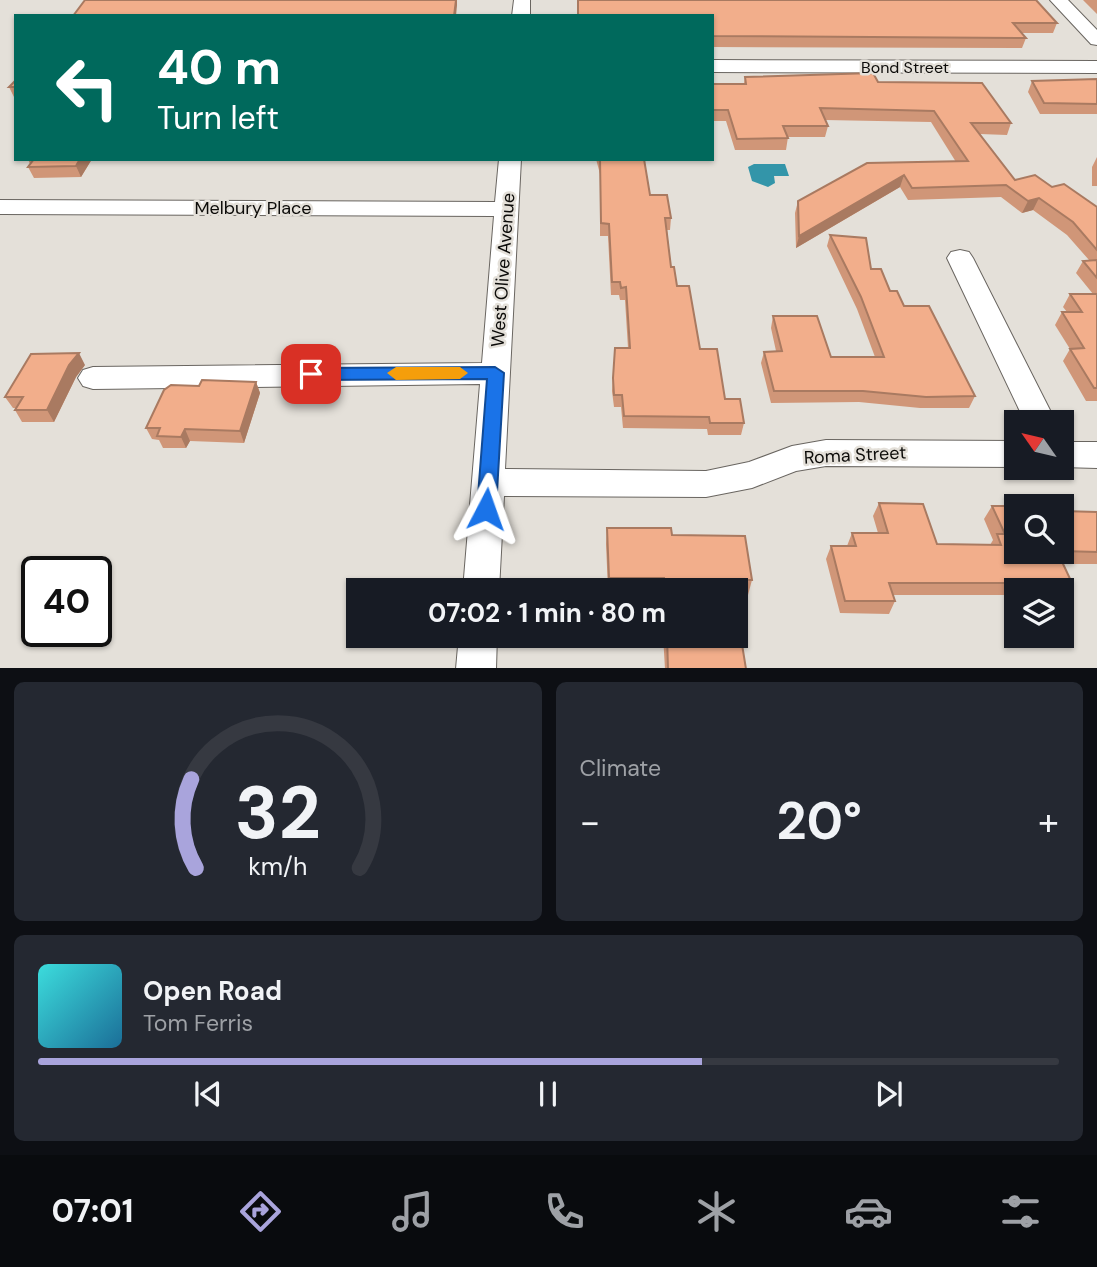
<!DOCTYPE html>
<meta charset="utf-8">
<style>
:root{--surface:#171b24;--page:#242831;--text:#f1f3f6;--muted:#9ea1a6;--line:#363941;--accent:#a9a4dc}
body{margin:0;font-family:"DM Sans",sans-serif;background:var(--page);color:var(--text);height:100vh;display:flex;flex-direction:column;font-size:26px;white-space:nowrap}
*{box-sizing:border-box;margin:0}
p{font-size:23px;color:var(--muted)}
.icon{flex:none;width:38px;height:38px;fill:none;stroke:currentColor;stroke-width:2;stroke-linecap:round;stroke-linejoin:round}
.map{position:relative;height:668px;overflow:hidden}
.panel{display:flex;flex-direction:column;gap:14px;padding:14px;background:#0d0f14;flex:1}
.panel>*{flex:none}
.top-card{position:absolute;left:14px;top:14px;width:700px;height:147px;border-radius:0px;box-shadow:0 2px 5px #0004;background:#00695c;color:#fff;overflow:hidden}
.needle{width:46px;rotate:304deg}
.buttons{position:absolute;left:1004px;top:410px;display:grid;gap:14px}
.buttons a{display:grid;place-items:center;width:70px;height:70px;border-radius:0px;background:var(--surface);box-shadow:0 2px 5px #0004;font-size:35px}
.speed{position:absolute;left:21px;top:556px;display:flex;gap:14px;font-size:35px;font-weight:700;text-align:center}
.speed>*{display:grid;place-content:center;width:91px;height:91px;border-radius:50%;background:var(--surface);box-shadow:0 2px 5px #0004;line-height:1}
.speed .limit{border:4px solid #111;border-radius:10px;background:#fff;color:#111}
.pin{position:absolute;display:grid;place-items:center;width:60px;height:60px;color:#fff;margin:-30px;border-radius:14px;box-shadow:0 4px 10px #0006}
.me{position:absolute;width:77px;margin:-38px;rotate:4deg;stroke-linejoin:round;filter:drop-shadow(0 0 5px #0008)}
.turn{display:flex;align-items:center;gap:24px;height:147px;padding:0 28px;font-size:32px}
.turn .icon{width:91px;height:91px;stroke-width:2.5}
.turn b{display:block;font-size:49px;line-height:60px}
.big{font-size:52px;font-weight:700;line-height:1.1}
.panel .widget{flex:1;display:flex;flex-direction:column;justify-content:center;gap:10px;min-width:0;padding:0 24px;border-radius:10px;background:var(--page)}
.panel .dial{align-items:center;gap:0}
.dial svg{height:182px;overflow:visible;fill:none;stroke:var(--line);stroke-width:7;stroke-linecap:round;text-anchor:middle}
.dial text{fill:var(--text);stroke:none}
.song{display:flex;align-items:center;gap:21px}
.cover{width:84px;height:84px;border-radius:10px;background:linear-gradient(135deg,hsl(180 70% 55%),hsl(200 70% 35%))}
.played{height:7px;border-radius:4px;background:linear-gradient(90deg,var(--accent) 65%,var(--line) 65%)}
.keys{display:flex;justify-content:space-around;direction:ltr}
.heat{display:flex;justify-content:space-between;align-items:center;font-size:38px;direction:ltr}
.panel .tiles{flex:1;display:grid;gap:14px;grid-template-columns:1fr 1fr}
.widget:last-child{grid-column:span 2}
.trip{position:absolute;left:346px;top:578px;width:402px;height:70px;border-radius:0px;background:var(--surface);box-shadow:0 2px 5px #0004;font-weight:700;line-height:70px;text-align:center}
.dock{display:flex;height:112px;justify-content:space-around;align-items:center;background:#090b0e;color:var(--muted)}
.dock .icon{width:49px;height:49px}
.dock .active{color:var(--accent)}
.dock b{font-size:32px;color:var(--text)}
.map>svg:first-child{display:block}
.water{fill:#3395a9}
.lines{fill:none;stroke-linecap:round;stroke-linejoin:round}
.minor-casing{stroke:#696560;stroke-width:2}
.minor{fill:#fff;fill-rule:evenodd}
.wall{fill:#d09678}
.shaded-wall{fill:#a97a61}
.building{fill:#f2ae8b;stroke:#a97a61;stroke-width:2}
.route{fill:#1a73e8;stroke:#114b97;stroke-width:2}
.slow{fill:#f59e0b}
.labels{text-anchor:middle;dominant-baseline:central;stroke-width:5;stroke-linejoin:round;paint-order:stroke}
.far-street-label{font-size:16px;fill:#0c0b09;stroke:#e4e0d9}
.street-label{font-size:18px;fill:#0c0b09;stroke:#e4e0d9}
</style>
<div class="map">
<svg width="1097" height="669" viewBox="0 0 1097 669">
<rect width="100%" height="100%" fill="#e4e0d9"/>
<!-- water -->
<path class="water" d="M754 164H785L789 176H774L775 183 768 187 752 181 748 167Z"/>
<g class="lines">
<defs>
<path id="minor" d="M514 0H530V16H512Z
M1050 0H1068L1097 30V45L1091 44Z
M712 60 1097 61V73L712 72Z
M499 159H521L505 469 706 471 749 462 792 446 826 440 1017 441V467L826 466 796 471 752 488 706 497 504 496 499 590H463L480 384 93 389 83 386 78 378 83 370 93 367 482 363 494 216 0 214V200L495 202Z
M960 250 969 252 973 258 1056 422H1025L947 258 951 252Z
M1062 442H1097V468L1061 467Z
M459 635H497L496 669H456Z"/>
</defs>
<!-- minor casing -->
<use href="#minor" class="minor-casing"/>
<!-- minor -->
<use href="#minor" class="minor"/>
</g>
<!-- wall -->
<path class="wall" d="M1083 0H1097V14Z
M712 16 1057 23 1053 33H1022L1026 38 1022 48 712 47Z
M745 77 878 82 1011 123 1007 135 980 134 1015 180 1052 187 1097 207V401H1086L1063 361 1070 349 1055 325 1062 312H1067L1063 307 1070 294H1093L1076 273 1083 261 1089 260 1067 235 1033 210 1022 213 1001 197 908 200 900 187 796 248 795 213 798 201 956 162 931 122 825 120 828 126 825 137H788L786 150H735L726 121H712V84H744Z
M1097 79V114H1040L1028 92 1032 81Z
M16 80V97H14L9 87Z
M1097 157V186H1092V167Z
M28 159H92L81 177 34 178 28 167 30 164Z
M596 159H644L650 195 671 218 670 230H667L671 267 677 286 700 349 725 399 744 423 741 435H708L707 429 623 428 621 407H614L612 391 615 348H628L625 300H620L619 295H611L608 236H600V174Z
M830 235 871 269 904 306 975 396 969 408H920L859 402 771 403 761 363 764 352 776 351 771 328 773 316 831 357H875L857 309 827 246Z
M85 365 76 377 54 422H22L15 410 16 408H13L5 397Z
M256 382 260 393 244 443 190 441 186 448H163L159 440 152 439 146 428 199 386Z
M879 503 937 544 990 545 993 540 984 519 992 506 1017 551 1097 512V564H1063L1072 583 1062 595V590H1017V595H893L895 601 889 614 840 613 826 559 831 546H847L852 533H878L873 516Z
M607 528 672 535 752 580 748 595H737V590H608L606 544Z
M663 635H737L746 669H665Z"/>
<!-- shaded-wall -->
<path class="shaded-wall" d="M456 0H457V5L456 16H454Z
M80 159H92L81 177 76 166Z
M904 175 900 187 796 248 799 236Z
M1039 198 1033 210 1022 213 1028 201Z
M79 353 85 365 76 377 54 422 47 410 69 365Z
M256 382 260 393 244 443 240 431Z
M185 429 190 441 186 448 181 437Z"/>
<!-- building -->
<path class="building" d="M85 0H456L454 16H73Z
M578 0H1036L1057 23H1013L1026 38 712 36V16H578Z
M873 73 878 82 982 83 1011 123H971L1015 180 1035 175 1052 187 1064 184 1097 207V250L1073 222 1039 198 1028 201 1006 185 912 188 904 175 799 236 798 201 867 163 968 161 934 111 820 108 828 126H783L788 138 737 139 728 110H712V84H746L745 77Z
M1097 79V104L1044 103 1032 81Z
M16 80V87H9Z
M28 159H80L76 166 28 167 34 159Z
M600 159H644L650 195H667L671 218H665L671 267H674L677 286H689L700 349H717L725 399H740L744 423H710L709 417 624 416 622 395H614L613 378 615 348H630L626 287 621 288 620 282H612L609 224 601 223Z
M830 235 866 238 871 269H881L890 291H897L904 306H929L975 396 926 397 863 391H774L764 352 782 351 773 316H817L831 357H884L861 297Z
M1097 260V278L1083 261Z
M1070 294H1097V388H1094L1070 349 1084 348 1062 312H1082Z
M79 353 69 365 47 410H15L23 397H5L31 354Z
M202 380 256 382 240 431 185 429 181 437 157 436 160 428H146L164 390 171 385 199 386Z
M879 503 923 504 937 544 1001 545 997 534H1005L992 506H1017V551H1057L1072 583H889L895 601H845L831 546H856L852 533H888Z
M1062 511 1097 512V552L1062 551Z
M607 528H671L672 535 745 536 752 580 711 579 712 590H665L664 578H609Z
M737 632H740L746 669H668L667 635H737Z"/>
<!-- route -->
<path class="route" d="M495 367 504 373 496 509 493 515H480L477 509 487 379 311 380 303 374 311 368Z"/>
<!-- slow -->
<path class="slow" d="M396 367H460L468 373 460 379 396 380 387 373Z"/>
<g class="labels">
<!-- far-street labels -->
<g class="far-street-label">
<text x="905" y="67">Bond Street</text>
</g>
<!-- street labels -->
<g class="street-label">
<text x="253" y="208">Melbury Place</text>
<text transform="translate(503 270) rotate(-86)">West Olive Avenue</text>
<text transform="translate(855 455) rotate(-3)">Roma Street</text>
</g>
</g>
</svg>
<div class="buttons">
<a><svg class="needle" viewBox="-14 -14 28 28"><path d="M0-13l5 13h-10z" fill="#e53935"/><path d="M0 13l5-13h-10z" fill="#9ea1a6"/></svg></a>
<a><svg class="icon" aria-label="search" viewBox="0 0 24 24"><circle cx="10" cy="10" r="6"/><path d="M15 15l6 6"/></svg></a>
<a><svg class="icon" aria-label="layers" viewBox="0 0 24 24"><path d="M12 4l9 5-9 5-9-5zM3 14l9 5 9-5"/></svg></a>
</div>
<div class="speed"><div class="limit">40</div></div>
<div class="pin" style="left:311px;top:374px;background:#d93025"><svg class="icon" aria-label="arrive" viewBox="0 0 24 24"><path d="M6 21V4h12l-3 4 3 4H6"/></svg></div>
<svg class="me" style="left:486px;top:509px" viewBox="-20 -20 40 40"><path d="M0-17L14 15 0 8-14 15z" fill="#1a73e8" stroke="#fff" stroke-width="4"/></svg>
<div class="trip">07:02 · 1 min · 80 m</div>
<div class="top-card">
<div class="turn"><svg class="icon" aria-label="left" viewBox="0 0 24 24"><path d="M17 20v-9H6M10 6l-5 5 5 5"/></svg><div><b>40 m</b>Turn left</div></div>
</div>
</div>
<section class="panel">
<div class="tiles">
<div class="widget dial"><svg viewBox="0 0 100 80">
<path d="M14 69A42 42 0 1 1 86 69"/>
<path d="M14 69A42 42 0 0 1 12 30" stroke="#a9a4dc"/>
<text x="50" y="56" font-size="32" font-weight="700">32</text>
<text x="50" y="72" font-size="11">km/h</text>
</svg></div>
<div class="widget"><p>Climate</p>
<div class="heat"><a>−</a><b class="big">20°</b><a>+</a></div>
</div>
<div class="widget">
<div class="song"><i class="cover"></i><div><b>Open Road</b><p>Tom Ferris</p></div></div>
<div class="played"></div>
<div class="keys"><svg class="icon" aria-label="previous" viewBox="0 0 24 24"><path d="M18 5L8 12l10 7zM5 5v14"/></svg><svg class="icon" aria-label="pause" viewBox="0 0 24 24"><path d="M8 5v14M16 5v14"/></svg><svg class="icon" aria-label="next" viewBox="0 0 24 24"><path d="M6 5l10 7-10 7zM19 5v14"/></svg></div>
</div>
</div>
</section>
<nav class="dock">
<b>07:01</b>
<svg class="icon active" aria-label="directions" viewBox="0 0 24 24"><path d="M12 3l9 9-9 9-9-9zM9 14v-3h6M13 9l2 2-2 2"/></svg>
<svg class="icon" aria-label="music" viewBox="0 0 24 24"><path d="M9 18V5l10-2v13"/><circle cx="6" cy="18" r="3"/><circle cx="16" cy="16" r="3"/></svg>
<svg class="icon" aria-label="phone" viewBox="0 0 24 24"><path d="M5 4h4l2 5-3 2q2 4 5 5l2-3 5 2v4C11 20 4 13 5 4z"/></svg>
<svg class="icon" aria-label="climate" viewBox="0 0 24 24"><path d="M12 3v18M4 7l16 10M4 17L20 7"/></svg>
<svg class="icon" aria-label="car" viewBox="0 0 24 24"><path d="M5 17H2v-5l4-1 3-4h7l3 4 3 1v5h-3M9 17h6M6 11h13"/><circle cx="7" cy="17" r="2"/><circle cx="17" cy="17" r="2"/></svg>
<svg class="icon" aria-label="filters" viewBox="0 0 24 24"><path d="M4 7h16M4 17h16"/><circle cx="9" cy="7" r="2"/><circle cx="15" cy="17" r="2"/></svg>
</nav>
